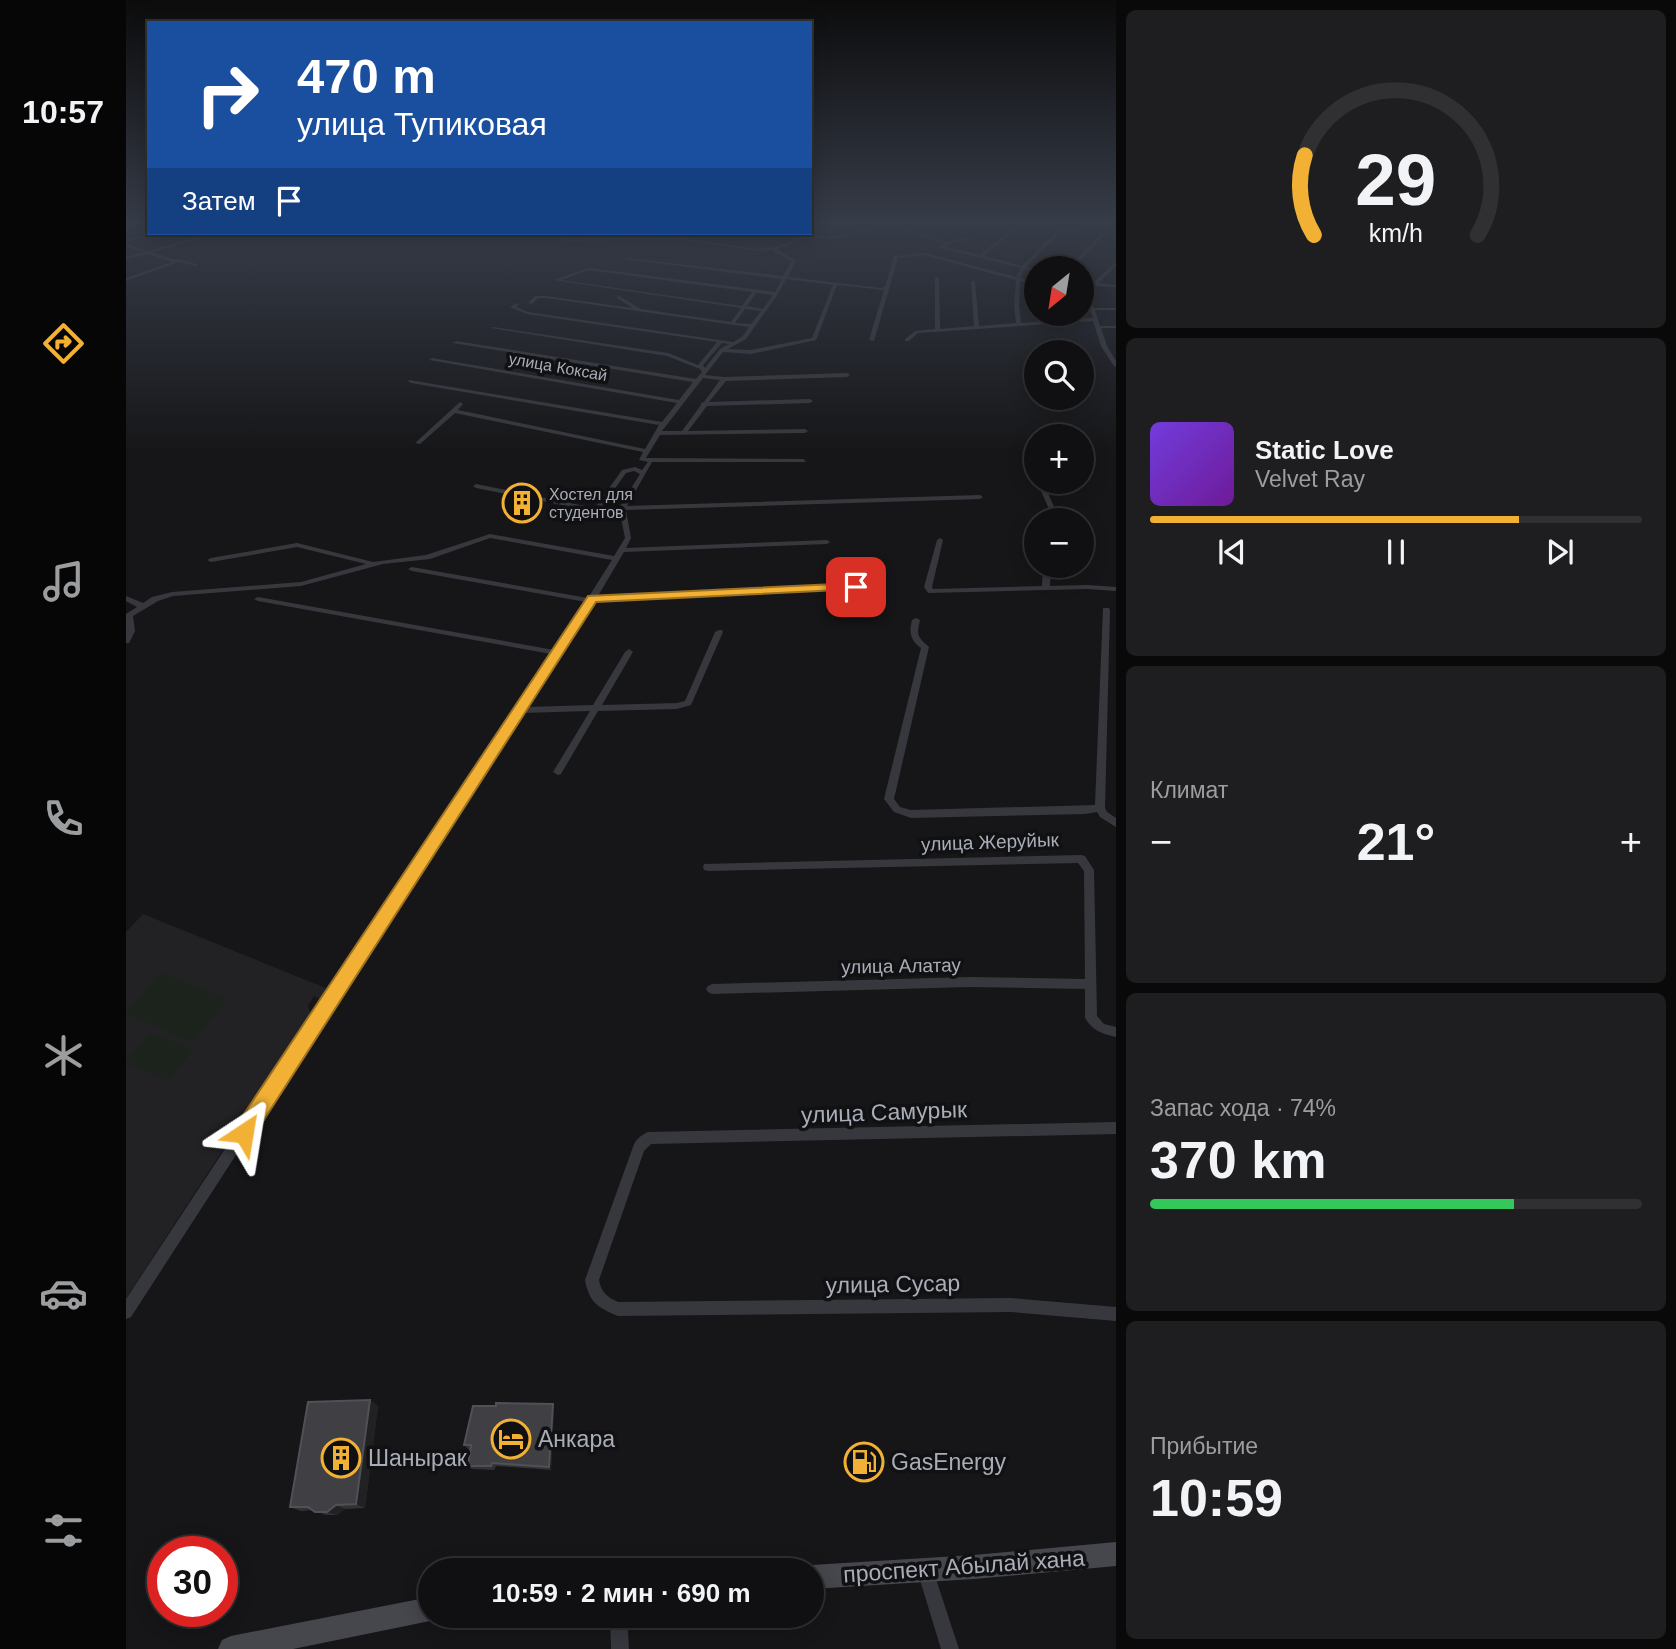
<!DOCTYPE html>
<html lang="ru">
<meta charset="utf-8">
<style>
:root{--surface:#101012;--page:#1e1e20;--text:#f1f3f6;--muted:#9c9d9f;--line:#303032;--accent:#f2b134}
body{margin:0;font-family:Arial,sans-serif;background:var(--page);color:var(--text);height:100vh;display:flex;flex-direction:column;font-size:26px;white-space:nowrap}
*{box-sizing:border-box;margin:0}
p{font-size:23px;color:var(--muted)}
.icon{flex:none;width:38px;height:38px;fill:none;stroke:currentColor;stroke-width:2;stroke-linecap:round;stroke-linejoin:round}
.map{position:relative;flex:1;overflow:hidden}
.panel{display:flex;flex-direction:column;gap:10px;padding:10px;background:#09090a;width:560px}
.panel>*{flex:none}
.banner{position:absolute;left:21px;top:21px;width:665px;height:214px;border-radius:0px;box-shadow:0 4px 18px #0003,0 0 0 2px var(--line);background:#1a4fa0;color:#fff;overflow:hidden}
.needle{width:46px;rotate:210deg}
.fabs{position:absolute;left:898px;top:256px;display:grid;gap:14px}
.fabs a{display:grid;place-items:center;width:70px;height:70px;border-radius:50%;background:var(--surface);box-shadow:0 4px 18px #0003,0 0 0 2px var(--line);font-size:35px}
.speed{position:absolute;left:21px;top:1536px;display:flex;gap:14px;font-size:35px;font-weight:700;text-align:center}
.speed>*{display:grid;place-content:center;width:91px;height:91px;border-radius:50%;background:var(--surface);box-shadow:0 4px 18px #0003,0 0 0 2px var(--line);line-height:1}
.speed .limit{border:10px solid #d22;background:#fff;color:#111}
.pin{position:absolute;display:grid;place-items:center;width:60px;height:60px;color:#fff;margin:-30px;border-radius:14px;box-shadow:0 4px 10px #0006}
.me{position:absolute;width:77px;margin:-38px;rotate:33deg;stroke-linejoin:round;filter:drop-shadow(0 0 5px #0008)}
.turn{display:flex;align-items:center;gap:24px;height:147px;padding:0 35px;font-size:32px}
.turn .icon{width:91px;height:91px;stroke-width:2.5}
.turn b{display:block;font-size:49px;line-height:60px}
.then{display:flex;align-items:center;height:66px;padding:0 35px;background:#0003;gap:14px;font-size:26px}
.big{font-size:52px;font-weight:700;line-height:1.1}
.panel .tile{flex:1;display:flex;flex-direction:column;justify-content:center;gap:10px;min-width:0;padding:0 24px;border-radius:10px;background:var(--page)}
.panel .dial{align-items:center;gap:0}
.dial svg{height:182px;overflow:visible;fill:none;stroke:var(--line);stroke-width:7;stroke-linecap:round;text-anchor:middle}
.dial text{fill:var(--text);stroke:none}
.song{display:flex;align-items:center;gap:21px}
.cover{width:84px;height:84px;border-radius:10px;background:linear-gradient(135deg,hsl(260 70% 55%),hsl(280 70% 35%))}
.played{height:7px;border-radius:4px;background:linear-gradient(90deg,var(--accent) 75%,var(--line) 75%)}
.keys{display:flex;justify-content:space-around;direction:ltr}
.heat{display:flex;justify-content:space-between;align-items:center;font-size:38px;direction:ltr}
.charge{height:10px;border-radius:5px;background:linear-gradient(90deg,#34c759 74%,var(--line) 0)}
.trip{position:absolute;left:292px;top:1558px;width:406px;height:70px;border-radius:35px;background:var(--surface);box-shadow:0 4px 18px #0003,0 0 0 2px var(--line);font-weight:700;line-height:70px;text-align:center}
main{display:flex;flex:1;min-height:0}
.menu{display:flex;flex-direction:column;width:126px;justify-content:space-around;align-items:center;background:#060607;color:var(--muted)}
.menu .icon{width:49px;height:49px}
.menu .on{color:var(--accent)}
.menu b{font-size:32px;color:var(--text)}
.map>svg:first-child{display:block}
.built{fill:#222225}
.green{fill:#1c231d}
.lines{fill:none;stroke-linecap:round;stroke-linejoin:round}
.street{fill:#37383d;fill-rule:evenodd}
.secondary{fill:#45474d;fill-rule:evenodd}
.wall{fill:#323236}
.shaded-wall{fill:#212124}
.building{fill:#3f3f44;stroke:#4f5156;stroke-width:2}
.route{fill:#f2b134;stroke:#9d7322;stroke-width:2}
.labels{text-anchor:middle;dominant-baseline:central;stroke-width:7;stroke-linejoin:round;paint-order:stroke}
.far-street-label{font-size:16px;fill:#a8adb8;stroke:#111113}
.far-poi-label{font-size:16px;fill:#a8adb8;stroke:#111113;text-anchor:start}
.street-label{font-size:19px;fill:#a8adb8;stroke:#111113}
.near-street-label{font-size:23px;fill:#a8adb8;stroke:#111113}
.near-poi-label{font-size:23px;fill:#a8adb8;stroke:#111113;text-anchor:start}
</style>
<main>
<nav class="menu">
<b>10:57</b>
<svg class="icon on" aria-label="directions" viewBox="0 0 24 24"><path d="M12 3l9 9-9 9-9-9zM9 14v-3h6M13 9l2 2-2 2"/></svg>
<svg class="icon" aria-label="music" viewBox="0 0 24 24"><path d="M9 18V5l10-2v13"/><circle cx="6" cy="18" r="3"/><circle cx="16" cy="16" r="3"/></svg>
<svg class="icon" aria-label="phone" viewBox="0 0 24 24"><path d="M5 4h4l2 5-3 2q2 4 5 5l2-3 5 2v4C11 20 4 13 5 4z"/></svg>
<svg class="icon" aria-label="climate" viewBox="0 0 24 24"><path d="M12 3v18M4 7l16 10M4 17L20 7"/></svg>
<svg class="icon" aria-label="car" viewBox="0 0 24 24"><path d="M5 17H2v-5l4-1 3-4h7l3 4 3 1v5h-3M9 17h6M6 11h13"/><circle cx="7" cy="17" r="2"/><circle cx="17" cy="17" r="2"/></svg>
<svg class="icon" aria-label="filters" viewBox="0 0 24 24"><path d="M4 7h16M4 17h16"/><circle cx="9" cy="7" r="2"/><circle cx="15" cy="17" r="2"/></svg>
</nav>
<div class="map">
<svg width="990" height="1649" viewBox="0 0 990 1649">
<rect width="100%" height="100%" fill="#161618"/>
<!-- built -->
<path class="built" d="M17 914 202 989 196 1000 188 996 182 1006 185 1015 0 1298V932Z"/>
<!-- green -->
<path class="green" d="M34 972 101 999 68 1042 0 1014Z
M24 1032 67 1050 43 1081 0 1063Z"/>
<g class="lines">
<!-- street -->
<path class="street" d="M11 223H17L0 227V225Z
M808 223H822L747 229 706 239 682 237 652 249V250L670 261 662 277 755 288 759 287 768 256 798 253 890 277 895 268 815 248V246L819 243 774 230 776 229 822 242 846 236V238L823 244 819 247 854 255 888 227 881 223H885L893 227 858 256 896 266 935 227 959 228 960 223H964L962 230 937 229 900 267 910 270V272L898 269 894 278 910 283V285L894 281 893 304 895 323 967 318 960 296 967 283 990 262V265L973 283 990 285V287L970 286 964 296 968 308H990V310H969L974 326H990V328H975L981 346 990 361V367L988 366 975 346 967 321 792 333 783 341H779V339L789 331 809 329V278L811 277 813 278 814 329 848 326 845 282 847 281 849 282 853 326 890 323 888 304 890 280 798 255 772 258 748 341 743 340 758 290 711 285 690 340 625 354 597 352 579 375 598 377 721 373 724 375 721 377 600 381 583 402 684 399 687 401 684 403 581 406 562 431 679 429 682 431 679 433 534 435 520 458 677 459 680 461 679 462H526L501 506 854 495 857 497 854 499 500 510 505 538 500 548 701 540 704 542 701 544 498 552 472 596 730 585 734 587 730 589 469 600 400 707 467 705 499 652 503 649 507 652 476 705 551 703 559 701 589 632 593 630H596L597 632 565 705 551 709 472 711 435 774 432 775 427 772 464 711 396 713 5 1317 0 1319V1299L425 654 132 601 128 599 132 597 428 650 460 602 286 571 282 569 286 567 462 598 486 560 364 538 304 559 257 564 175 586 47 596 32 601 7 616 9 631 3 643H0V614L11 607 0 601V596L17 603 26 597 46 592 175 582 240 564 171 547 85 562 81 560 85 558 171 543 247 562 300 555 364 534 488 556 499 538 493 508 514 474 508 471 500 473 473 511 471 512 350 488 347 486 350 484 469 508 496 470 509 467 516 470 522 462 513 460 517 452 329 413 294 444 289 443 334 402 337 404 332 410 519 449 533 425 285 383 282 381 283 380 536 422 551 403 303 360 306 358 553 400 567 382 327 343 330 341 570 379 576 372 574 369 541 356 365 328 367 327 542 353 572 365 591 342 401 314 384 307 391 303 393 304 390 307 402 312 607 342 616 337 623 327 420 298H412L406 304 402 303 409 296H420L507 308 491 298 493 296 515 309 605 322 615 308 427 280 463 268 649 292 656 279 499 259 501 258 657 276 666 261 648 252V250L632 251 554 240 435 241 441 233H445L440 239 554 238 632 249 649 247 682 235 706 237 747 227ZM463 270 626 292 616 306 435 280ZM660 279 707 285 686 338 625 350 602 349 620 339 652 294ZM630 293 647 295 637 309 621 306ZM619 309 635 311 625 324 609 323ZM596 343 603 344 594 349 579 368 577 365ZM577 378 594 380 578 402 575 403V405L556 431H536Z
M31 233H37L0 242V240Z
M88 233H94L26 252 49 260 51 259 71 264V266L52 262 0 281V278L46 262 21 254 0 259V257L17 252 0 246V244L21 251Z
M976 233 979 234 947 268H942Z
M916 490 921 491 929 509V520H923V509L915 491Z
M814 538 817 540 806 587 807 589 916 586 917 565H925L924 586 962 585 990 587V591L962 589 802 593 798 587 811 540Z
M977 608H983L984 610 979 808 981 812 990 818V827L974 817 971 812 959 814 785 818 768 812 758 799 795 648C784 640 783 632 786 620L790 618 794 620C790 636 792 637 803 647L768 799 774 807 785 810 969 805Z
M955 855 959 856 968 870 971 1016 978 1024 990 1027V1037C976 1034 967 1031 959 1018V989L844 987 586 994 582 992 580 989 582 986 586 984 844 977 959 979 958 871 952 863 582 871 578 870 577 867 578 864Z
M990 1122V1134L525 1144 518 1151 473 1280C475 1292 481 1297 492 1302L885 1298 990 1307V1321L885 1312 492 1316C472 1308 463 1302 459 1280L507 1147C509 1140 515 1135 522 1132Z
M799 1562 805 1564 807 1570 833 1649H815L791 1570 793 1564Z
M484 1615H501L503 1649H485Z"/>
<!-- secondary -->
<path class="secondary" d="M990 1542V1566L848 1579 686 1589V1570H677L686 1565 848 1555Z
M304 1597V1615H314L304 1621 167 1649H92L96 1640 105 1636Z"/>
</g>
<!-- wall -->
<path class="wall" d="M408 491 409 502 403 509 381 506 380 495Z
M244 1400 252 1406 239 1508 219 1509 211 1515H200L187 1510 175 1511 164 1507Z
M427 1404 428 1409 425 1470 370 1466 368 1470 346 1469 342 1466 344 1449H342L338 1445 370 1406Z"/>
<!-- shaded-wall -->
<path class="shaded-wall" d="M408 491 409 502 403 509 402 498Z
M244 1400 252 1406 239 1508 230 1504Z
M427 1404 428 1409 425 1470 423 1467Z
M210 1505 219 1509 211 1515 201 1512Z"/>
<!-- building -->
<path class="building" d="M387 487 408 491 402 498 380 495Z
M244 1400 230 1504 210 1505 201 1512H189L182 1507H164L182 1402Z
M370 1403 427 1404 423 1467 366 1463 365 1466H342L345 1445H338L347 1406H370Z"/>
<!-- sky -->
<linearGradient id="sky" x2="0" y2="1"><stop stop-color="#0c0c0d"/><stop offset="0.49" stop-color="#363c48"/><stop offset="1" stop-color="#363c48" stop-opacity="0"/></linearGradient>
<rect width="990" height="453" fill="url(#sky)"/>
<!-- route -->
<path class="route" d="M730 583 736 587 734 589 470 602 125 1140 118 1143 110 1140 107 1133 110 1126 462 596Z"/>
<!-- icons -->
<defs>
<symbol id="building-ring" viewBox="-11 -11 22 22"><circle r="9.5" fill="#111113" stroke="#f2b134" stroke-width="1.5"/><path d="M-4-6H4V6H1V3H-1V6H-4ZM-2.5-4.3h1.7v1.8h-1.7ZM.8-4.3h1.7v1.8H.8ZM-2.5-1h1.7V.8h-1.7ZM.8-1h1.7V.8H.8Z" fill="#f2b134"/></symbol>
<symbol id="hotel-ring" viewBox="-11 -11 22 22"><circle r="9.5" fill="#111113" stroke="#f2b134" stroke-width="1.5"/><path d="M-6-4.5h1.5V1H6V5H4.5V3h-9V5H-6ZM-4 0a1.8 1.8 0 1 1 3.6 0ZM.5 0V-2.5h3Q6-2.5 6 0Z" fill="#f2b134"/></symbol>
<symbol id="fuel-ring" viewBox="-11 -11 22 22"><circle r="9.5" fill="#111113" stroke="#f2b134" stroke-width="1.5"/><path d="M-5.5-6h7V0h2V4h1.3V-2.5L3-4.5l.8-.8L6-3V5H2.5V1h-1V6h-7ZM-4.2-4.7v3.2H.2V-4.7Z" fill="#f2b134"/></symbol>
</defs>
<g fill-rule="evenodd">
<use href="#building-ring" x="374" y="481" width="44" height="44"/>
<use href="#hotel-ring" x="363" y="1417" width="44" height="44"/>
<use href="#building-ring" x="193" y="1436" width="44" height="44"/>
<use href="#fuel-ring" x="716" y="1440" width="44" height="44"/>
</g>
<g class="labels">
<!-- far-street labels -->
<g class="far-street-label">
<text transform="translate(432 367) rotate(10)">улица Коксай</text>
</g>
<!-- far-poi labels -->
<g class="far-poi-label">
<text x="423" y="494">Хостел для<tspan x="423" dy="18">студентов</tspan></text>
</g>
<!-- street labels -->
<g class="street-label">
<text transform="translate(864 842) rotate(-2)">улица Жеруйык</text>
<text transform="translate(775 966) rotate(-1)">улица Алатау</text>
</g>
<!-- near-street labels -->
<g class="near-street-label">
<text transform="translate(758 1112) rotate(-2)">улица Самурык</text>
<text transform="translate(767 1284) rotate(-1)">улица Сусар</text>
<text transform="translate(838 1566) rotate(-4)">проспект Абылай хана</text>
</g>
<!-- near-poi labels -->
<g class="near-poi-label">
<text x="412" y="1439">Анкара</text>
<text x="242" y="1458">Шанырак</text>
<text x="765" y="1462">GasEnergy</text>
</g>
</g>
</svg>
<div class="fabs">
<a><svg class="needle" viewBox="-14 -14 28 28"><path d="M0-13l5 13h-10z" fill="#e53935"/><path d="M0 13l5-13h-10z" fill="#9c9d9f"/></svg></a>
<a><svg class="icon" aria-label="search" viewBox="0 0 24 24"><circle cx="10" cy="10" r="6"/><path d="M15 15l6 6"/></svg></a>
<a>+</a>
<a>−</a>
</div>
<div class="speed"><div class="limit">30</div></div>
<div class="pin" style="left:730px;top:587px;background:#d93025"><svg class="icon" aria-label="arrive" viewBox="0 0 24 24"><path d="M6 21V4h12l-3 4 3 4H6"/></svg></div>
<svg class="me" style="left:118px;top:1133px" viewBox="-20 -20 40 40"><path d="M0-17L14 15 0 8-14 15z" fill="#f2b134" stroke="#fff" stroke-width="4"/></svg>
<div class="trip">10:59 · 2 мин · 690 m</div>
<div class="banner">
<div class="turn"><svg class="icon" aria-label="right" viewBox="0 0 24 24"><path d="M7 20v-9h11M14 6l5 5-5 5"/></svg><div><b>470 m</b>улица Тупиковая</div></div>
<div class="then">Затем<svg class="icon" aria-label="arrive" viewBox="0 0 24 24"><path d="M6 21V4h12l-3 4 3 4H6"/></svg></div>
</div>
</div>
<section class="panel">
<div class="tile dial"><svg viewBox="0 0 100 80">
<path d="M14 69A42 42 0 1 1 86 69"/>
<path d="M14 69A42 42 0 0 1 10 34" stroke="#f2b134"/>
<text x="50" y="56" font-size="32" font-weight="700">29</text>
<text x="50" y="72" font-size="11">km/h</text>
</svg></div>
<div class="tile">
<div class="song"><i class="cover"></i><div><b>Static Love</b><p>Velvet Ray</p></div></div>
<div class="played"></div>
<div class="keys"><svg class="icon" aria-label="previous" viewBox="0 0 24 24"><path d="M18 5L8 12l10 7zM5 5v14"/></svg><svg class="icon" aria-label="pause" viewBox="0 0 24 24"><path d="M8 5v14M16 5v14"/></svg><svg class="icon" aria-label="next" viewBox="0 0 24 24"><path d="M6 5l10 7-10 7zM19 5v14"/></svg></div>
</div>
<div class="tile"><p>Климат</p>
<div class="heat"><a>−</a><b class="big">21°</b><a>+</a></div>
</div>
<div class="tile"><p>Запас хода · 74%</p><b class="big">370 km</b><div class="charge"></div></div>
<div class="tile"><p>Прибытие</p><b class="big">10:59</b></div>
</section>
</main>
